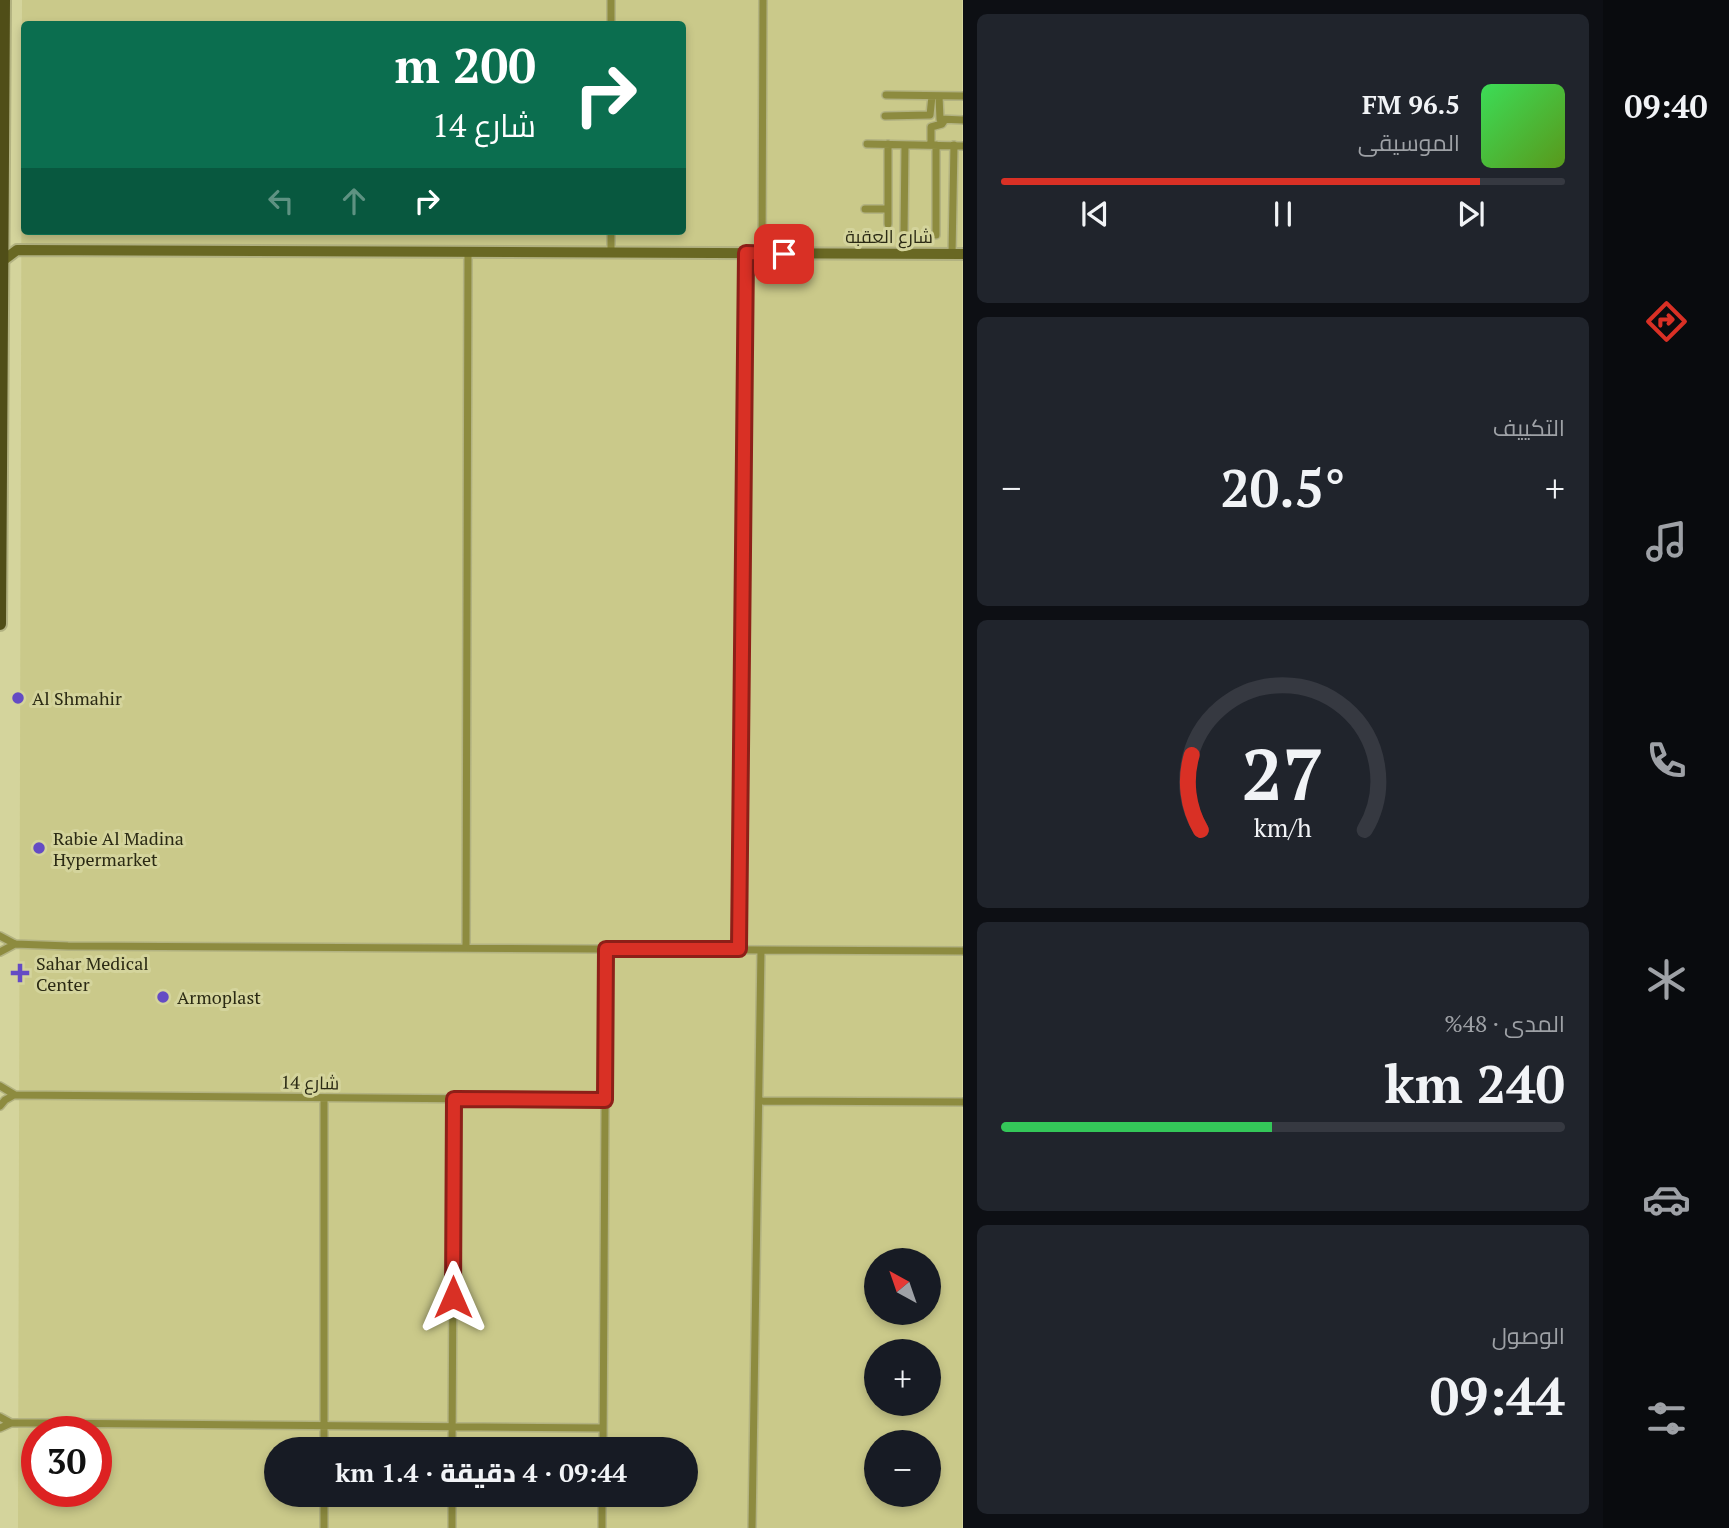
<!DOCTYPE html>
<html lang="ar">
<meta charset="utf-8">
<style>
:root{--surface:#171b24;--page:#20242c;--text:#f1f3f6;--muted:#9ea1a6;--line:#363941;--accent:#d93025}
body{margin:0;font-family:"PT Serif",Cairo,serif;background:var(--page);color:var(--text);direction:rtl;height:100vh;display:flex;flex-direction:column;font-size:26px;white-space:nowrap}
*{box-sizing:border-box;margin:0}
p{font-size:23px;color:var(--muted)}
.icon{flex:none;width:38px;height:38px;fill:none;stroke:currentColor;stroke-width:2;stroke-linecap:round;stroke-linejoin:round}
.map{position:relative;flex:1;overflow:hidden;direction:ltr}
.side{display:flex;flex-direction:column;gap:14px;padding:14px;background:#0d0f14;width:640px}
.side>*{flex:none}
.guide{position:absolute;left:21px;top:21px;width:665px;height:214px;border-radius:7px;box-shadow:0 4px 10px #0003;direction:rtl;background:#0b6e4f;color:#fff;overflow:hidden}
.needle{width:46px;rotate:320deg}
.buttons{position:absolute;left:864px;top:1248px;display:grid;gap:14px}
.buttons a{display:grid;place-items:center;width:77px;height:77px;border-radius:50%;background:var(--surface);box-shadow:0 4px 10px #0003;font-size:35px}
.speed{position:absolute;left:21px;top:1416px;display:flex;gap:14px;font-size:35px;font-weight:700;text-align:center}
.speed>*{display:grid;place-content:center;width:91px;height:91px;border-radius:50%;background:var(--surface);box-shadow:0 4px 10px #0003;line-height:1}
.speed .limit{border:10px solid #d22;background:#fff;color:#111}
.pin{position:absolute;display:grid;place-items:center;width:60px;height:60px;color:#fff;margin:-30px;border-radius:14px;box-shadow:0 4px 10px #0006}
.me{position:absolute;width:77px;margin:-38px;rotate:0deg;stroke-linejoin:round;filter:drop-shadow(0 0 5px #0008)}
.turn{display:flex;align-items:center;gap:24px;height:147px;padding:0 35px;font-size:32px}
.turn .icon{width:91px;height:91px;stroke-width:2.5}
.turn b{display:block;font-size:49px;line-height:60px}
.lanes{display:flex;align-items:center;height:66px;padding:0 35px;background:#0003;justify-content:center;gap:35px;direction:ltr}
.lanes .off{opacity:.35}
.big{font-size:52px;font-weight:800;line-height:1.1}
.side .widget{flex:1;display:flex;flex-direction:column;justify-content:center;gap:10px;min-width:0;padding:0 24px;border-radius:10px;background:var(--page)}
.side .dial{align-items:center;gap:0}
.dial svg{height:182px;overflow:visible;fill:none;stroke:var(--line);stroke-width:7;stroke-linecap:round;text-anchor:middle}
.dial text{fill:var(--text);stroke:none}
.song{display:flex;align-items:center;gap:21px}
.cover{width:84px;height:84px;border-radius:10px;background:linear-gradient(135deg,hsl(130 70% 55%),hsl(90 70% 35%))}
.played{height:7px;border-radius:4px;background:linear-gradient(90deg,var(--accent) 85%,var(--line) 85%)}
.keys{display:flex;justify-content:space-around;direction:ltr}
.heat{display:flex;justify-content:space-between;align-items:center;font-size:38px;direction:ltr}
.charge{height:10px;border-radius:5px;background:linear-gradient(90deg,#34c759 48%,var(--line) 0)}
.trip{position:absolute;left:264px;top:1437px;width:434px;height:70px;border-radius:35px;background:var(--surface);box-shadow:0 4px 10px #0003;font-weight:800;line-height:70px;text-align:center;direction:rtl}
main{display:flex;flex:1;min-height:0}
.menu{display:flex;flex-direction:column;width:126px;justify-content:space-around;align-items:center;background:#090b0e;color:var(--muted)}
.menu .icon{width:49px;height:49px}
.menu .on{color:var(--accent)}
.menu b{font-size:32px;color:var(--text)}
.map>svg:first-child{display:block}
.built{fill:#cac98a;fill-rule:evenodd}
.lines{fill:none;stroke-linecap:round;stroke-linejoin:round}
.street-casing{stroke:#b2b281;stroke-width:10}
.secondary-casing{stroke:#b2b281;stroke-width:14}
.primary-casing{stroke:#b2b281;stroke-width:16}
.street{stroke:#8d8b3f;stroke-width:7}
.secondary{stroke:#696823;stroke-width:10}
.primary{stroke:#504e18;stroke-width:12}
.route-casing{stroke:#8d1f18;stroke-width:18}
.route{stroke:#d93025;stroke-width:12}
.poi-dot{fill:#644bc4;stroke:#d4d49c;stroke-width:2.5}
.labels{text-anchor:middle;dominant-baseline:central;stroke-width:6;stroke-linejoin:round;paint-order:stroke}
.street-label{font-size:18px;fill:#2b2a14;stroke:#d4d49c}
.poi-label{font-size:18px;fill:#2b2a14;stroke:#d4d49c;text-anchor:start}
</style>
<main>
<nav class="menu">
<b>09:40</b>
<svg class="icon on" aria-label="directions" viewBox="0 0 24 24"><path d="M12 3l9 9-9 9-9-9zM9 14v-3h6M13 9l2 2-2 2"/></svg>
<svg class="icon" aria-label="music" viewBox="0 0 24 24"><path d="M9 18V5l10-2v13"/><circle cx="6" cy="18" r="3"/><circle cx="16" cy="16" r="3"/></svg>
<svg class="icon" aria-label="phone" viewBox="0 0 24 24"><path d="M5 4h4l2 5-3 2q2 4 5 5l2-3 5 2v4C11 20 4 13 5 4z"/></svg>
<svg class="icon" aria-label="climate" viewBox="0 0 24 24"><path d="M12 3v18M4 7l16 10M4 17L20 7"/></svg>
<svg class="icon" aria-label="car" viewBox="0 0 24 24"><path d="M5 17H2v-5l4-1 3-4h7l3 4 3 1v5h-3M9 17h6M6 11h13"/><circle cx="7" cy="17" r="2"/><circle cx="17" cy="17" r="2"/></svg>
<svg class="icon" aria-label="filters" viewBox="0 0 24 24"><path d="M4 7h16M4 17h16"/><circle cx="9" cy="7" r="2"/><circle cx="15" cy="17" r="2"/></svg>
</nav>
<section class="side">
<div class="widget">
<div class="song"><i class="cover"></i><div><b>96.5 FM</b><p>الموسيقى</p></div></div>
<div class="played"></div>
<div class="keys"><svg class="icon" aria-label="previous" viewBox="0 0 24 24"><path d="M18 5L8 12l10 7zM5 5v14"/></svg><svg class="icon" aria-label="pause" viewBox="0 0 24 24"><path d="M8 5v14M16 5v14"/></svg><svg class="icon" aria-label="next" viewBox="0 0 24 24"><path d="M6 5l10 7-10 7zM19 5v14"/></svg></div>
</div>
<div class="widget"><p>التكييف</p>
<div class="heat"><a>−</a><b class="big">20.5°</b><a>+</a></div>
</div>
<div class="widget dial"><svg viewBox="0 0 100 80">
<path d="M14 69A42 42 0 1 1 86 69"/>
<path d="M14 69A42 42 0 0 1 10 36" stroke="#d93025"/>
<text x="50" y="56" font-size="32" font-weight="700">27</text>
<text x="50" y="72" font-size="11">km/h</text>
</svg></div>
<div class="widget"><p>المدى · 48%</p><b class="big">240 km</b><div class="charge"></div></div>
<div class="widget"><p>الوصول</p><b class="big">09:44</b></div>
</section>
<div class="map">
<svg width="963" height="1528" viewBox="0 0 963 1528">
<rect width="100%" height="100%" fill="#d4d49c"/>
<!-- built -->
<path class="built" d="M22 0H962V1528H18ZM24 24H682V231H24ZM877 1260H929V1312H877ZM877 1351H929V1404H877ZM37 1432H96V1491H37ZM877 1442H929V1494H877ZM276 1449H686V1494H276Z"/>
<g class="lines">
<defs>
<path id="street" d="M611 0V24
M886 95 963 96
M939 96 940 119 963 120
M885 116 930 115 932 96
M867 144 963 146
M931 145V127L942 124 944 121
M865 209H888
M888 224V144
M611 231V253
M904 234 905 145
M936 235V145
M762 254 763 0
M952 254 954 145
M0 936 15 944 68 946 963 951
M466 948 468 252
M739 949 745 253
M0 952 15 944
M0 1086 15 1095 605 1100
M324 1098V1449
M759 1101 963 1102
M0 1106 5 1100 14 1095
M0 1417 11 1423
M0 1428 11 1423H38L603 1428
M452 1449 454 1099
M603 1449 606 949
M324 1528V1494
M452 1528V1494
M602 1528V1494
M752 1528 761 950"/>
<path id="secondary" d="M1 262 17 250 963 254"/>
<path id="primary" d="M0 624 4 0"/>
</defs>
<!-- street casing -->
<use href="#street" class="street-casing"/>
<!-- secondary casing -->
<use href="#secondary" class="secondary-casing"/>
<!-- primary casing -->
<use href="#primary" class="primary-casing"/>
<!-- street -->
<use href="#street" class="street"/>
<!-- secondary -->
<use href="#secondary" class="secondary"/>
<!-- primary -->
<use href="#primary" class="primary"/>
</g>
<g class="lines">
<defs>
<path id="route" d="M453 1297 454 1099 605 1100 606 949H739L746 253 784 254"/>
</defs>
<!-- route casing -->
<use href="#route" class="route-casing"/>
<!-- route -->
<use href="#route" class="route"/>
</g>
<!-- markers -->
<g class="poi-dot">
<circle cx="18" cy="698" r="7"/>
<circle cx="39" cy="848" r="7"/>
<path d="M16.5 962.5h7v7h7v7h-7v7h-7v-7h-7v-7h7z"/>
<circle cx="163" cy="997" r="7"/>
</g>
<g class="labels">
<!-- street labels -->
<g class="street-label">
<text x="889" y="236">شارع العقبة</text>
<text transform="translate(310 1082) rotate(1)">شارع 14</text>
</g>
<!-- poi labels -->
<g class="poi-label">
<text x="32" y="698">Al Shmahir</text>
<text x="53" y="838">Rabie Al Madina<tspan x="53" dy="21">Hypermarket</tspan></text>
<text x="36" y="963">Sahar Medical<tspan x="36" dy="21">Center</tspan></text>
<text x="177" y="997">Armoplast</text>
</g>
</g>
</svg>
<div class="buttons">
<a><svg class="needle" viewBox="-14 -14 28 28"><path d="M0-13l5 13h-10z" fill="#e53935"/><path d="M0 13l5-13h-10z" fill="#9ea1a6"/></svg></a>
<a>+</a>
<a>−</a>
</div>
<div class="speed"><div class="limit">30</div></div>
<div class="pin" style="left:784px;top:254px;background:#d93025"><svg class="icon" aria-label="arrive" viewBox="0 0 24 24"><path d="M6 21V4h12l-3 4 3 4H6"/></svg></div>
<svg class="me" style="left:453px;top:1297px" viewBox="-20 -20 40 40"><path d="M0-17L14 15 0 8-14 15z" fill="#d93025" stroke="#fff" stroke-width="4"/></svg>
<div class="trip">09:44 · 4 دقيقة · 1.4 km</div>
<div class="guide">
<div class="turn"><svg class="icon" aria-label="right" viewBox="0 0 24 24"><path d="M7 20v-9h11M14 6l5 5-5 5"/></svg><div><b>200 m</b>شارع 14</div></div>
<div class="lanes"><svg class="icon off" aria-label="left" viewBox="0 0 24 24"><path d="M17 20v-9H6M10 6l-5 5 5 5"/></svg><svg class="icon off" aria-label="ahead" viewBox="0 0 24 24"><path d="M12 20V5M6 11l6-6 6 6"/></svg><svg class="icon" aria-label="right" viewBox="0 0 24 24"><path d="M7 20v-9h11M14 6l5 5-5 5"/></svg></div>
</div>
</div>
</main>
